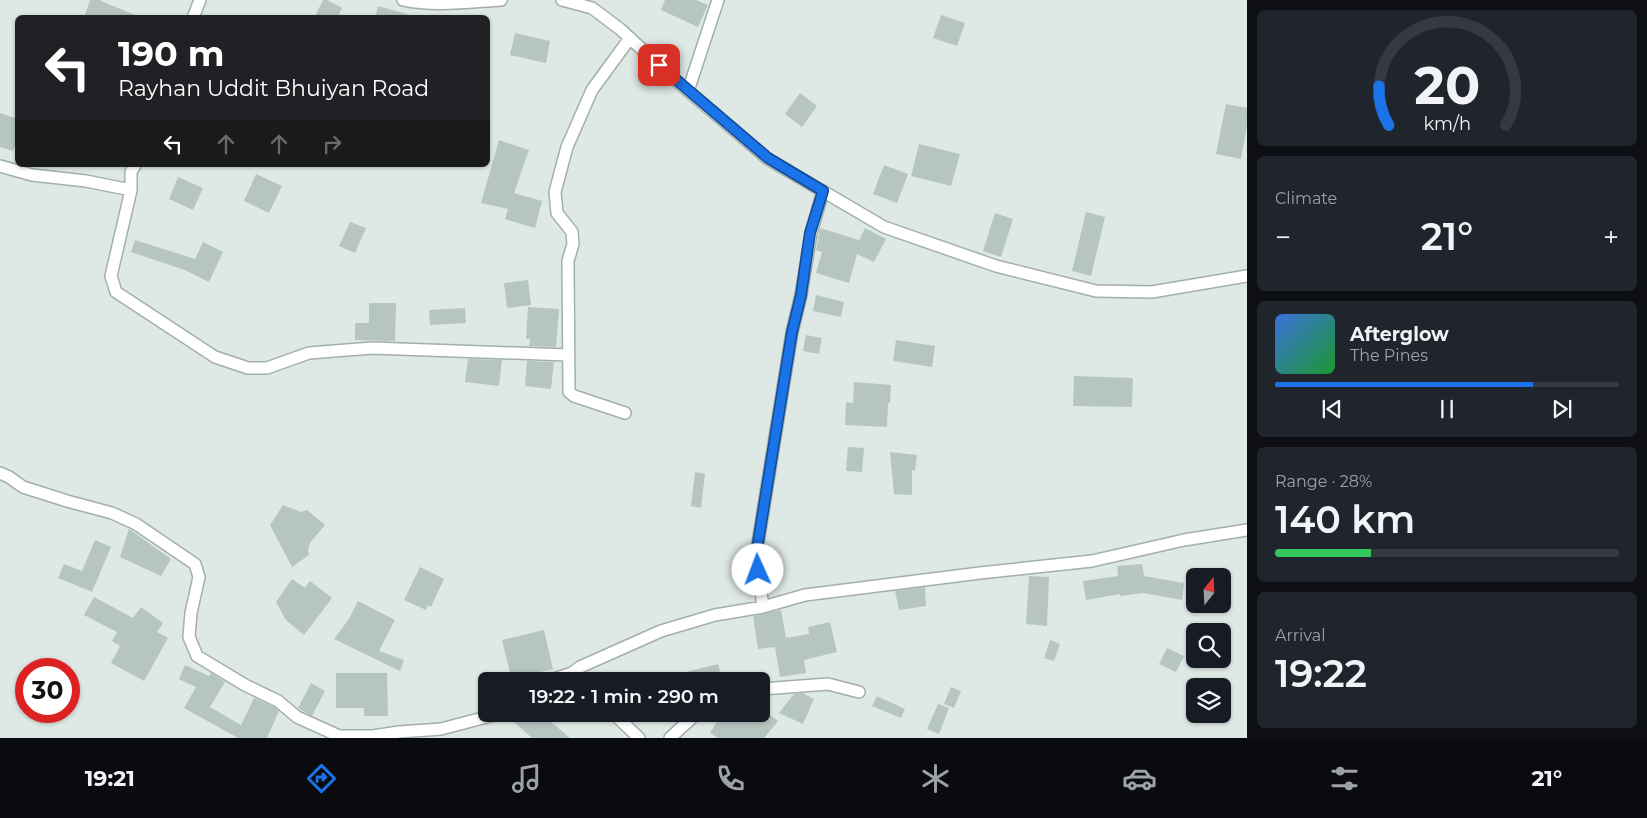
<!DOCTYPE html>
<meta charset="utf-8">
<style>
:root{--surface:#171b24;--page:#20242c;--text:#f1f3f6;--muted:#9ea1a6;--line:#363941;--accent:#1a73e8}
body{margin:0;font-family:Montserrat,sans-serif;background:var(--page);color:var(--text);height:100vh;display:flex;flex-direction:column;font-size:19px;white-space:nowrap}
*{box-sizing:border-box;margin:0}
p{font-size:16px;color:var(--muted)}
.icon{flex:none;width:28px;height:28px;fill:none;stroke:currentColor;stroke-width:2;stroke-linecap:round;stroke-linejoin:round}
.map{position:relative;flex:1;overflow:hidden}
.sheet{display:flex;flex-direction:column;gap:10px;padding:10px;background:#0d0f14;width:400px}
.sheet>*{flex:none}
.hud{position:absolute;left:15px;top:15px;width:475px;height:152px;border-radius:8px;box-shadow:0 1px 4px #0004;background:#202124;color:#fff;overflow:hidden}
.needle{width:32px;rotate:18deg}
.buttons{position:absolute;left:1186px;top:568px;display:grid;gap:10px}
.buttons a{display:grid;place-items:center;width:45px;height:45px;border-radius:8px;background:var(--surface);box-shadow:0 1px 4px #0004;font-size:25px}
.speed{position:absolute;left:15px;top:658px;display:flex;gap:10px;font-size:25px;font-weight:700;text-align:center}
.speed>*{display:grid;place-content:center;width:65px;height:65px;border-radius:50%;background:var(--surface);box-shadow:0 1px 4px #0004;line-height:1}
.speed .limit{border:8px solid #d22;background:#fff;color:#111}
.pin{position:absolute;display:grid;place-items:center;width:42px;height:42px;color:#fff;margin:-21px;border-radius:10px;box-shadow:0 2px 8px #0006}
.me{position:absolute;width:55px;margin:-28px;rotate:358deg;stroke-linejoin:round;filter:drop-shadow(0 0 4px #0008)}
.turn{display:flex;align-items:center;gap:18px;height:105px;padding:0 20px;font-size:22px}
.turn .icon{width:65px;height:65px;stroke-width:2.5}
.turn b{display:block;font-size:35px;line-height:42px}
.lanes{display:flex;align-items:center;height:48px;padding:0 20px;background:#0003;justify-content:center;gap:25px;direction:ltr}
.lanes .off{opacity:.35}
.big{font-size:38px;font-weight:600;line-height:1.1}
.sheet .tile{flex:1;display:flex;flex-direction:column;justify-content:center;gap:8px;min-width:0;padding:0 18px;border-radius:8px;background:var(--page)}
.sheet .dial{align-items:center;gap:0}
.dial svg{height:130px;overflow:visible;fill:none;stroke:var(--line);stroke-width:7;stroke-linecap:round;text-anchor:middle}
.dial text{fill:var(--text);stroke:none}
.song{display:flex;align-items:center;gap:15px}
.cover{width:60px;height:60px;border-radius:8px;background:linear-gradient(135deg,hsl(220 70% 55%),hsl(130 70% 35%))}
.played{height:5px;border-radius:2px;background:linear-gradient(90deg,var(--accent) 75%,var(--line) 75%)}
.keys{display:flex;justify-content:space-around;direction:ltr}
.heat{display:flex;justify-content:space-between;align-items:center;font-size:28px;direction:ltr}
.charge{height:8px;border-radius:4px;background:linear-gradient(90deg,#34c759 28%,var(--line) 0)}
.trip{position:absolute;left:478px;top:672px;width:292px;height:50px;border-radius:8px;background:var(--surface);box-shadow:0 1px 4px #0004;font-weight:600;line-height:50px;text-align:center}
.tabs{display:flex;height:80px;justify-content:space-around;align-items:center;background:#090b0e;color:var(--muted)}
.tabs .icon{width:35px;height:35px}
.tabs .on{color:var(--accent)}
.tabs b{font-size:22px;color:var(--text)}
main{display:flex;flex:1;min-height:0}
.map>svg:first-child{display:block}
.building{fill:#b7c5c1}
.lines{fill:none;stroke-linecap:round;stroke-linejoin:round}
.minor-casing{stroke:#a2afac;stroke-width:14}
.minor{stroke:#fff;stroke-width:11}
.route-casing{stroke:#114b97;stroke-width:12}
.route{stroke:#1a73e8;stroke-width:9}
</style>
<main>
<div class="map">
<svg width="1247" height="738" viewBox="0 0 1247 738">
<rect width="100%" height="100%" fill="#dee8e5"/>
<!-- building -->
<path class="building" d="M90 0H99L142 18H84Z
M323 0H327L342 8 337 18H314Z
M665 0H696L708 5 698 27 661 10Z
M378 6 407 14 406 18H375Z
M941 15 965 23 957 46 933 38Z
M515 33 550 41 546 63 510 55Z
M800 93 817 106 802 127 785 114Z
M1226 104 1247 108V126L1241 159 1216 154Z
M0 113 18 119V138L13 151 0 147Z
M499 140 529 150 514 193 542 201 535 228 505 219 508 209 481 203Z
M919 144 960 154 951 186 911 176Z
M884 165 908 174 897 203 873 194Z
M256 174 282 186 269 213 244 201Z
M178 177 203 188 193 210 169 199Z
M1086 212 1105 217 1091 276 1072 271Z
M995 213 1013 219 1001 257 983 251Z
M350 222 366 228 355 253 339 246Z
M820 228 859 240 865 228 886 239 874 262 857 254 849 283 816 273 822 252 816 250Z
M135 240 195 259 203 242 223 252 209 282 185 270 131 252Z
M528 280 531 305 507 308 504 283Z
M816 295 844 302 841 317 813 311Z
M369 303H396L395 341 355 340V323H369Z
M528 307 559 309 556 347 529 346 530 339H526Z
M465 308 466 323 430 325 429 310Z
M806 335 822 338 819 354 803 351Z
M896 340 935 346 932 367 893 361Z
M468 359 502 360 499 386 465 382Z
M527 361 554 362 551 389 525 386Z
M1074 376 1133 378 1132 407 1073 406Z
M854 382 891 385 890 403H888L887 427 845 425 846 402 853 403Z
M848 447 864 448 862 472 846 471Z
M890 452 917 455 915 471 912 470V495L894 494Z
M695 472 705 474 701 508 691 506Z
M283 505 301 512 307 510 325 525 310 543 308 550 309 555 292 567 270 525Z
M129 529 171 559 161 576 120 557Z
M95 540 111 547 92 592 58 578 64 564 82 571Z
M1142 564 1144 576 1184 583 1182 600 1143 593 1120 596V594L1086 600 1083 581 1118 576 1117 566Z
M420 567 444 579 431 607 428 605 426 610 404 600Z
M1029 576 1049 577 1047 626 1026 624Z
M292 579 305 588 310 581 332 598 304 635 286 620 276 602Z
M925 587 926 606 899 610 895 591Z
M94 597 133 618 141 607 163 623 157 632 168 638 144 681 111 663 120 646 112 641 117 632 84 615Z
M358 601 395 620 379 651 404 660 400 671 334 639 349 619Z
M781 610 786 638 809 634 808 627 830 622 837 652 804 660 806 673 780 677 775 647 758 649 753 616Z
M544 630 553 669 527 675 528 681H512L502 640Z
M1050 640 1060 644 1054 661 1044 658Z
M1167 648 1184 656 1176 672 1159 664Z
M718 664 723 681H688L686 672Z
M185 665 209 676 211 673 225 682 210 707 241 725 254 698 274 707 279 711 267 738H238L184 708 196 687 179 679Z
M336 673H387L388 716H364V708H336Z
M311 683 325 691 312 716 298 708Z
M951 687 961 691 954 708 944 704Z
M802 693 814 699 803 724 779 713 794 694Z
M877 696 905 709 901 718 872 706Z
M938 704 949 708 939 734 927 729Z
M761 708 778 721 764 738H718L710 733 722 714H761Z
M505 714H542L570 738H532Z"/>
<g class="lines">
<defs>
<path id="minor" d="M403 0C435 7 469 2 501 0
M562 0 592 8 620 29 673 78 768 159 884 227 996 266 1096 291 1152 292 1247 276
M193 18 200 0
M688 91 718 0
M0 166 32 175 86 181 131 190V172L135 165
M131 190 111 276 116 292 215 357 248 368H267L309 353 372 348 568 355
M625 413 574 396 569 392 568 261 573 244 572 232 557 213 555 192 567 147 592 90 630 38
M0 473 9 477 23 487 67 501 112 513 136 524 195 564 199 577 191 613 189 637 197 656 245 685 278 701 297 717 339 736H373L399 732 441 729 498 714
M763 607 756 555 792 332 801 295 811 233 823 191
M572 673 580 667 661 631 715 615 763 607 805 595 980 573 1092 561 1184 540 1247 530
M548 681 572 673 580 681
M761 689 828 684 859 692
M614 714 639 738
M670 738 696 714"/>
</defs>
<!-- minor casing -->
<use href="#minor" class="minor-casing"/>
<!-- minor -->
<use href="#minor" class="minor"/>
</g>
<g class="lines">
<defs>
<path id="route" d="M659 65 768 158 823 191 810 233 801 295 792 332 756 555 758 570"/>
</defs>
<!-- route casing -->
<use href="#route" class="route-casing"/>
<!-- route -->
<use href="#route" class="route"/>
</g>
</svg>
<div class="buttons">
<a><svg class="needle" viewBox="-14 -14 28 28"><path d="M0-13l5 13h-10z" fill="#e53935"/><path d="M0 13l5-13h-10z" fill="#9ea1a6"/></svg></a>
<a><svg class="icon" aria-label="search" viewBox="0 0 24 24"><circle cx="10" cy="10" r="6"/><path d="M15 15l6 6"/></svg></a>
<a><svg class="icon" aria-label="layers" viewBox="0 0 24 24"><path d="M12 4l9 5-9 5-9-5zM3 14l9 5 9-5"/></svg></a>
</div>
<div class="speed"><div class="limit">30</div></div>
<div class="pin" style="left:659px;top:65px;background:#d93025"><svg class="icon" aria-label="arrive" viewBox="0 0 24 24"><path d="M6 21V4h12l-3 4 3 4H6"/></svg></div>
<svg class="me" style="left:758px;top:570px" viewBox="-20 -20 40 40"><circle r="19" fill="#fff"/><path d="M0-13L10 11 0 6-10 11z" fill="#1a73e8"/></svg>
<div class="trip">19:22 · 1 min · 290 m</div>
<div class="hud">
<div class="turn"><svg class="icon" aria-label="left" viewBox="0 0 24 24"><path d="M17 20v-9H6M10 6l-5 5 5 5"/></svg><div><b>190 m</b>Rayhan Uddit Bhuiyan Road</div></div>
<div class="lanes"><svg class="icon" aria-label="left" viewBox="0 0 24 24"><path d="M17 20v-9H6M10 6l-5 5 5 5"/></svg><svg class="icon off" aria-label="ahead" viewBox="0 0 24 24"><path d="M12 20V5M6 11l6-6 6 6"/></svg><svg class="icon off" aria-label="ahead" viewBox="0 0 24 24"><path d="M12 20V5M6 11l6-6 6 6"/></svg><svg class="icon off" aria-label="right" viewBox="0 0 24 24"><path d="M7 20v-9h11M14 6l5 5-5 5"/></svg></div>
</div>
</div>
<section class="sheet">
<div class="tile dial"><svg viewBox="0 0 100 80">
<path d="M14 69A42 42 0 1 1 86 69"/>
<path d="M14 69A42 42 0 0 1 8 45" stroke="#1a73e8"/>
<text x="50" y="56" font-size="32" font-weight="700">20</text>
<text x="50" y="72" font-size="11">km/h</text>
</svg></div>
<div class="tile"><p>Climate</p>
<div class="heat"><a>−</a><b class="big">21°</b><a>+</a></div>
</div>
<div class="tile">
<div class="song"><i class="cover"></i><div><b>Afterglow</b><p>The Pines</p></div></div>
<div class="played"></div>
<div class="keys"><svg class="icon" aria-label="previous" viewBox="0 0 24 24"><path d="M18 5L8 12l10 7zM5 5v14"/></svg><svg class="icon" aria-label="pause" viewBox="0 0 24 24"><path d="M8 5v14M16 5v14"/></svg><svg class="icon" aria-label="next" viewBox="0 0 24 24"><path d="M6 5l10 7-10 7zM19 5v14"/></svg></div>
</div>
<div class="tile"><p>Range · 28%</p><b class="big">140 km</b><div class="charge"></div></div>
<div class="tile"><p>Arrival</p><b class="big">19:22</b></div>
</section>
</main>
<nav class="tabs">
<b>19:21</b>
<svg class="icon on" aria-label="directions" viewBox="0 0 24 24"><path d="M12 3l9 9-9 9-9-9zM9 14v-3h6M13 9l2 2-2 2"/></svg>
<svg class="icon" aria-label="music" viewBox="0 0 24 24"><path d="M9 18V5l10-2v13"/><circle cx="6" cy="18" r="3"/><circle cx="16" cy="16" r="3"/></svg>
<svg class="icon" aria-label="phone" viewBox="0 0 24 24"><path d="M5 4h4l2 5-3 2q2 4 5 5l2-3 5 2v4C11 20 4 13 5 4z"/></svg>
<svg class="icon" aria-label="climate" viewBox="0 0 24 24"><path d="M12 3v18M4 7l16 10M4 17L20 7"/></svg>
<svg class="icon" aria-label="car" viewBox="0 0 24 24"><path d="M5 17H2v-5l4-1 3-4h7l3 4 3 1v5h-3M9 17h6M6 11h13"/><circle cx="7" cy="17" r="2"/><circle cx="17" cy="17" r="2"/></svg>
<svg class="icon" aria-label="filters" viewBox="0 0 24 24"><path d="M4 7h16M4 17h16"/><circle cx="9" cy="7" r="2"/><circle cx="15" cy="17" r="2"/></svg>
<b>21°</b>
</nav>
